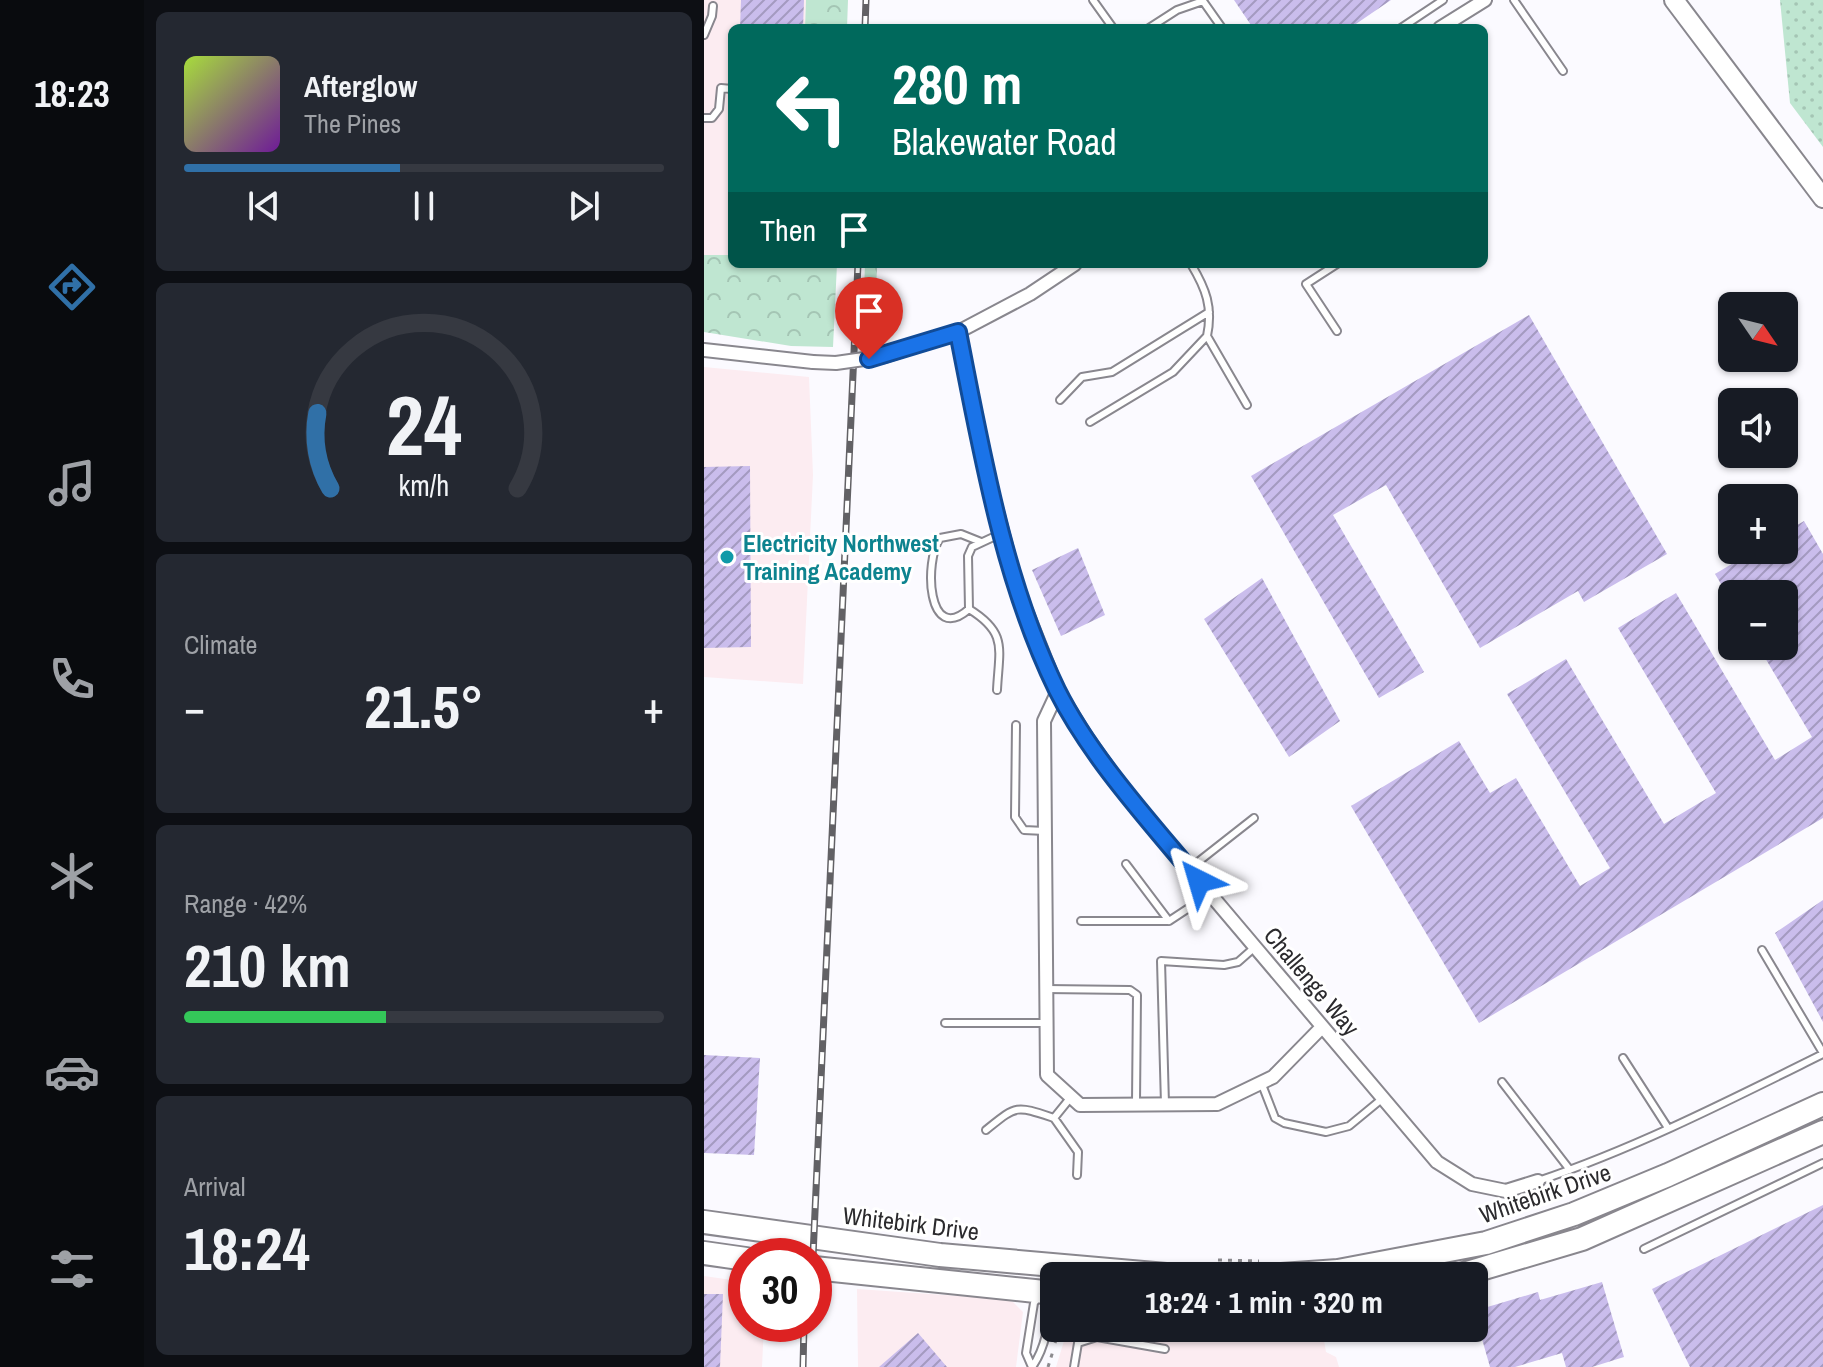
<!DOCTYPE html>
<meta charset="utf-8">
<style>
:root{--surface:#171b24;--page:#242831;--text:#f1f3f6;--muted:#9ea1a6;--line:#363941;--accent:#3070a7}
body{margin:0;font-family:"Archivo Narrow",sans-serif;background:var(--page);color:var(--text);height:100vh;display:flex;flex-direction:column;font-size:30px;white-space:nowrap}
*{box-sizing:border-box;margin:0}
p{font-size:26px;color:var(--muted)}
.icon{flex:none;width:44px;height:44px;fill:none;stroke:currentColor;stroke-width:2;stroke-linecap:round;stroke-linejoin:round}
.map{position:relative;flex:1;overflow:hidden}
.panel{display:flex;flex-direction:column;gap:12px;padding:12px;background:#0d0f14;width:560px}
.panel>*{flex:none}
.hud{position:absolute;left:24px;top:24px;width:760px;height:244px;border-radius:12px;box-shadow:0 2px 6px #0004;background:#00695c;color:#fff;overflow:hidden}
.needle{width:52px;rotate:125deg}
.buttons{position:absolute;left:1014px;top:292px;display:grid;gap:16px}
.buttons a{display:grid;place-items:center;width:80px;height:80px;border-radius:12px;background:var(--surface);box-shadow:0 2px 6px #0004;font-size:40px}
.speed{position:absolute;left:24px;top:1238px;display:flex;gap:16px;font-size:40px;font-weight:700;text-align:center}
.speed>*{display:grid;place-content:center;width:104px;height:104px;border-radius:50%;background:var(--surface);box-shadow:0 2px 6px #0004;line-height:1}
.speed .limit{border:12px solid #d22;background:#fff;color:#111}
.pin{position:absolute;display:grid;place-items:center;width:68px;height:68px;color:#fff;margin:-82px -34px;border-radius:50% 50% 50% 0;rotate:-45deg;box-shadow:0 0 8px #0007}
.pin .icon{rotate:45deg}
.me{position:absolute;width:88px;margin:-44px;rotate:320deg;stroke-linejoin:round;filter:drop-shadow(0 0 6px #0008)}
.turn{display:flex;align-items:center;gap:28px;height:168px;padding:0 32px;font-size:36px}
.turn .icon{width:104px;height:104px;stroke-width:2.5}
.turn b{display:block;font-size:56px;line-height:68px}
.then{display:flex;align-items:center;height:76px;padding:0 32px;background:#0003;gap:16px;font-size:30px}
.big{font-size:60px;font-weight:700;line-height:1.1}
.panel .tile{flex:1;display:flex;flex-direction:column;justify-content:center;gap:12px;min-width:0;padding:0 28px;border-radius:12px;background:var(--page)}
.panel .dial{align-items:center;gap:0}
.dial svg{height:208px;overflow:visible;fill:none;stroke:var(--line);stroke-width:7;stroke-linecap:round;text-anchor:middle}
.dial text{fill:var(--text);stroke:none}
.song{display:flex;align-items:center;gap:24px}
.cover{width:96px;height:96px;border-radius:12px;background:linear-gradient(135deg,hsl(80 70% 55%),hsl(280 70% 35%))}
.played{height:8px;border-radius:4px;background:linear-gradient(90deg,var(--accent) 45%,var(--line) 45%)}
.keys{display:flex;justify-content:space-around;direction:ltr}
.heat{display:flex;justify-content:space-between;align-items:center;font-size:44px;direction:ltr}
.charge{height:12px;border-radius:6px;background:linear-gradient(90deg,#34c759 42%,var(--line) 0)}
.trip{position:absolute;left:336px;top:1262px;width:448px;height:80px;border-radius:12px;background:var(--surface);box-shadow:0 2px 6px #0004;font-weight:700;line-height:80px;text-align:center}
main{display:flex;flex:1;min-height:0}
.menu{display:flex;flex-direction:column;width:144px;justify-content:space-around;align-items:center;background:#090b0e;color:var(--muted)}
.menu .icon{width:56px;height:56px}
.menu .active{color:var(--accent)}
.menu b{font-size:36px;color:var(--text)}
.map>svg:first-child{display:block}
.commercial{fill:#fcecf1}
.grass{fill:url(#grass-tufts)}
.forest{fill:url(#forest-crowns)}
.garden{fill:url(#garden-dots)}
.building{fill:url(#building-hatch)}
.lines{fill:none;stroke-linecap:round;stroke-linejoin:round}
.lane-casing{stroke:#89878e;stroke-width:10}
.street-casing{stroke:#89878e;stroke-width:16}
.secondary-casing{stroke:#89878e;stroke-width:22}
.highway-casing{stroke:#89878e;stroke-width:26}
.path{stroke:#8c8b8f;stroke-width:3;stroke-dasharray:4 6;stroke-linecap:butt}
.lane{stroke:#fff;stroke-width:6}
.street{stroke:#fff;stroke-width:12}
.secondary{stroke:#fff;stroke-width:18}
.highway{stroke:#fff;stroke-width:22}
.rail-casing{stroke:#626165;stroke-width:7}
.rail{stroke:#fff;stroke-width:4;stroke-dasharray:12;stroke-linecap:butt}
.street-bridge-casing{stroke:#89878e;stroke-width:16;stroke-linecap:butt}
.street-bridge{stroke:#fff;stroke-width:12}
.route-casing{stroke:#114b97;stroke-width:20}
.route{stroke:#1a73e8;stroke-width:14}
.culture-dot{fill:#0f9aa8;stroke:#fff;stroke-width:3}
.labels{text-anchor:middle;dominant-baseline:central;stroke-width:6;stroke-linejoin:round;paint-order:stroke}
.culture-label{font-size:24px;font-weight:bold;fill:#0d838f;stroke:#fff;text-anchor:start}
.street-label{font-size:24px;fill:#2b2a2d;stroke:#fff}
</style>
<main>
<nav class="menu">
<b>18:23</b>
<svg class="icon active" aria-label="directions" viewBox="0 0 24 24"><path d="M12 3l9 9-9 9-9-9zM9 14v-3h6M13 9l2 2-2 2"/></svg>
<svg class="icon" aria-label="music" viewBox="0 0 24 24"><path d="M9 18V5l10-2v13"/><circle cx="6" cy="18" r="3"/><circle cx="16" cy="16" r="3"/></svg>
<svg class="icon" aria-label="phone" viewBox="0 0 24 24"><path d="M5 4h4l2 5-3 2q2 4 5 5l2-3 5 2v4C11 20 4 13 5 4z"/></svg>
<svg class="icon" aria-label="climate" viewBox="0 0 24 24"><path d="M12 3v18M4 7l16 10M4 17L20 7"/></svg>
<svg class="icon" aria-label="car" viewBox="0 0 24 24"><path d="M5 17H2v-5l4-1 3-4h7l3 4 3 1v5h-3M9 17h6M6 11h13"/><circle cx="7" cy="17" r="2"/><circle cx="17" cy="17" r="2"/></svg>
<svg class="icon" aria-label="filters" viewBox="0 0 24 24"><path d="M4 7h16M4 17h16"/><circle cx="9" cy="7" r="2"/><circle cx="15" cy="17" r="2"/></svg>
</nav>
<section class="panel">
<div class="tile">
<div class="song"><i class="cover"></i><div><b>Afterglow</b><p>The Pines</p></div></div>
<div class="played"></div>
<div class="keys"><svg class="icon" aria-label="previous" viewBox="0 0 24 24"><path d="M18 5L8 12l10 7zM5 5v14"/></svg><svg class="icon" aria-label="pause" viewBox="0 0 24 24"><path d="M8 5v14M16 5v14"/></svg><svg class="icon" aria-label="next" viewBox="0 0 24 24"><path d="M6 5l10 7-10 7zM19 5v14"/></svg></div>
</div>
<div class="tile dial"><svg viewBox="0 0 100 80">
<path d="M14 69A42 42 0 1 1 86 69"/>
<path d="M14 69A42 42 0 0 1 9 40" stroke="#3070a7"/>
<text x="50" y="56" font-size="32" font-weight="700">24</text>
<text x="50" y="72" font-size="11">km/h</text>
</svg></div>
<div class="tile"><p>Climate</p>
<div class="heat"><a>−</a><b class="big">21.5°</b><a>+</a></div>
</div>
<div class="tile"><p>Range · 42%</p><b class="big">210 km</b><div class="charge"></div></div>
<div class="tile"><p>Arrival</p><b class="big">18:24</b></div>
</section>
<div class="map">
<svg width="1119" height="1367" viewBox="0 0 1119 1367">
<defs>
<pattern id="grass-tufts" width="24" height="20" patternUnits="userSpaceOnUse" patternTransform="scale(2)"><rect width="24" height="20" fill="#bfe6d1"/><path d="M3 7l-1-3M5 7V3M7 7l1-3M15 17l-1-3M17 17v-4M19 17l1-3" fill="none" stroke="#a4c5b4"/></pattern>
<pattern id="forest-crowns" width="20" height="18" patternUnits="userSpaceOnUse" patternTransform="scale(2)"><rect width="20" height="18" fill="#bfe6d1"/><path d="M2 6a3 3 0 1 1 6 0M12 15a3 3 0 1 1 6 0" fill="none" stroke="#a4c5b4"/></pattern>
<pattern id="garden-dots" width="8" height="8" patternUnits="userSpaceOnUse" patternTransform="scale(2)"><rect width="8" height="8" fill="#bfe6d1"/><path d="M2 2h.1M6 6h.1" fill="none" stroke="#a4c5b4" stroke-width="1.8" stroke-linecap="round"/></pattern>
<pattern id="building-hatch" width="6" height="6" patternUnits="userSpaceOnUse" patternTransform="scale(2)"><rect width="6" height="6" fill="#cabdec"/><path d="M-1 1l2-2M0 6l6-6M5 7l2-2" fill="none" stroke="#a49ac0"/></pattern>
</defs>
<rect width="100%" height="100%" fill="#fbfaff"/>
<!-- commercial -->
<path class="commercial" d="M0 0H102L101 28H28V255H0Z
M0 367 105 377 109 475 99 684 0 677Z
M0 1276 42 1282V1324H60L58 1367H0Z
M153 1289 300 1299 309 1302 319 1312 312 1367H154Z
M364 1328 442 1329 518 1337 519 1331 620 1340 622 1352 632 1357 635 1367H352Z"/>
<!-- grass -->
<path class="grass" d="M161 264H173L172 301 165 317 164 344 158 346Z"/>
<!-- forest -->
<path class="forest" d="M102 0H144L143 28H101Z
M0 255H28V264H133L129 347 87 346 0 332Z"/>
<!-- garden -->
<path class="garden" d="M1076 0H1119V147L1086 103Z"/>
<!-- building -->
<path class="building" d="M37 0H100L99 28H36Z
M530 0H687L646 28H549Z
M825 315 963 554 880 602 874 591 776 648 682 485 629 515 720 672 675 698 547 476Z
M46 466 47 647 0 648V467Z
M1100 521 1119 554V818L775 1023 647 806 755 741 786 793 812 778 876 886 906 868 803 694 862 659 960 824 1012 793 914 628 972 593 1071 760 1108 737 1054 646H1080V594H1023L1011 574 1051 550H1080V533Z
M374 548 401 615 357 636 328 570Z
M558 578 636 721 585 757 500 619Z
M1119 900V1022L1071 933Z
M0 1055 56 1058 50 1155 0 1153Z
M1119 1205V1367H986L948 1289Z
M898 1282 920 1357 888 1367H862L858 1353 811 1367H786L770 1311 834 1292 836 1300Z
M0 1294H19L16 1367H0Z
M214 1333 243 1367H175Z"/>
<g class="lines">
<defs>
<path id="lane" d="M389 0 409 28
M810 0 859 71
M445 28 473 10 499 1 518 28
M697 28 739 0
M0 35 8 16 9 6
M0 118H8L15 109 17 88 28 89
M487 264C502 289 509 307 503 336L543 405
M633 331 602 284 633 264
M356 400 378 377 408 372 505 312
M386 422 469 372 503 336
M265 609C223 646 220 561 236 538L257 534 277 542
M265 609 264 556 268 547 298 533
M265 609C304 633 295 649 293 690
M312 725 311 817 320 830 341 831
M422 864 465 921
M485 869 550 818
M377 921H465L506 894
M1058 950 1119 1053
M342 989 426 990 433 995 432 1103
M241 1023H343
M919 1058 964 1128
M557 1082 571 1118 580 1123 622 1132 645 1126 679 1098
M798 1082 866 1170
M461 1104 457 961 520 965 534 962 551 947
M350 1118 374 1152 373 1175
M282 1130C313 1105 311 1105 350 1118L367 1097
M834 1181C932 1148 1026 1100 1119 1054
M940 1249 1119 1163
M328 1367C339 1352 350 1317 342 1299
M328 1367 322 1353 330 1303 334 1298
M370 1367 374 1343 393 1337 461 1349"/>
<path id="street" d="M736 28 781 0
M254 332 278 454 313 588 354 691 381 735 430 804 733 1162 768 1184 802 1191 834 1181
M0 350 109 362
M181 356 254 332 326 294 371 264
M354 691 340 721 343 1075 376 1105 513 1104 569 1077 618 1027"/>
<path id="secondary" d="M970 0 1119 198"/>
<path id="highway" d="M0 1222 236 1255 462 1275 505 1276
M0 1253 42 1259
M110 1268 350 1293
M564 1276 634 1271 782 1243 870 1214 964 1175 1119 1104
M753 1276 878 1239 1119 1132"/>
</defs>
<!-- lane casing -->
<use href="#lane" class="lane-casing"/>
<!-- street casing -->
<use href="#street" class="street-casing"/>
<!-- secondary casing -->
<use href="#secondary" class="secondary-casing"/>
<!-- highway casing -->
<use href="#highway" class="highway-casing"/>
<!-- path -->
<path class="path" d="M514 1260 555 1261
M351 1343 356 1328
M344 1367 349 1351"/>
<!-- lane -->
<use href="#lane" class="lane"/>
<!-- street -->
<use href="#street" class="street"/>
<!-- secondary -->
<use href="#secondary" class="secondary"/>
<!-- highway -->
<use href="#highway" class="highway"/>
<defs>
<path id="rail" d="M161 28 162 0
M109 1256 154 264
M99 1367 100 1324"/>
</defs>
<!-- rail casing -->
<use href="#rail" class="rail-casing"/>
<!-- rail -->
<use href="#rail" class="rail"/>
<defs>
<path id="street-bridge" d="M109 362 132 363 181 356"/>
</defs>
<!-- street-bridge casing -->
<use href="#street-bridge" class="street-bridge-casing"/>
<!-- street-bridge -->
<use href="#street-bridge" class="street-bridge"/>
</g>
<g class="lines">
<defs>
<path id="route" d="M165 359 254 332C278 453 299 579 353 690 387 758 447 823 495 881"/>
</defs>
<!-- route casing -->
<use href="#route" class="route-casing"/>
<!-- route -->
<use href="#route" class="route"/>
</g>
<!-- markers -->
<circle class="culture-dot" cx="23" cy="557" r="8"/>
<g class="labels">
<!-- culture labels -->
<g class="culture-label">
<text x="39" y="543">Electricity Northwest<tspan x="39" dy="28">Training Academy</tspan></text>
</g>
<!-- street labels -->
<g class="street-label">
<text transform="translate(608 981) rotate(50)">Challenge Way</text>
<text transform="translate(841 1193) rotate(-19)">Whitebirk Drive</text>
<text transform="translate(207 1223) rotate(7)">Whitebirk Drive</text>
</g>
</g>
</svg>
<div class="buttons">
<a><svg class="needle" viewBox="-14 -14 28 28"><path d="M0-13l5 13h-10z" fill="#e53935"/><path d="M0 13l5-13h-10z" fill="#9ea1a6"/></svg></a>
<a><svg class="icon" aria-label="sound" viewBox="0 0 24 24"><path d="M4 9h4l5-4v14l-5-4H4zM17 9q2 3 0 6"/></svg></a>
<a>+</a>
<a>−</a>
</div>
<div class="speed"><div class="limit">30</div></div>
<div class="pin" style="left:165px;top:359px;background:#d93025"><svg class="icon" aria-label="arrive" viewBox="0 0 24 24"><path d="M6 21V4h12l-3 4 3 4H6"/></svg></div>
<svg class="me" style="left:495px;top:881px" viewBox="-20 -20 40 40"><path d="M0-17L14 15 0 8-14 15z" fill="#1a73e8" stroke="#fff" stroke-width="4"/></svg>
<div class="trip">18:24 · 1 min · 320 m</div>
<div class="hud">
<div class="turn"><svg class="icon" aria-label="left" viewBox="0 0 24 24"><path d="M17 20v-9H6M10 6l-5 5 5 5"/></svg><div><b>280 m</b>Blakewater Road</div></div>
<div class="then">Then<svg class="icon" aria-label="arrive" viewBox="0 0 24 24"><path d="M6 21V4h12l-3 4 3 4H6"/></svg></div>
</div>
</div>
</main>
